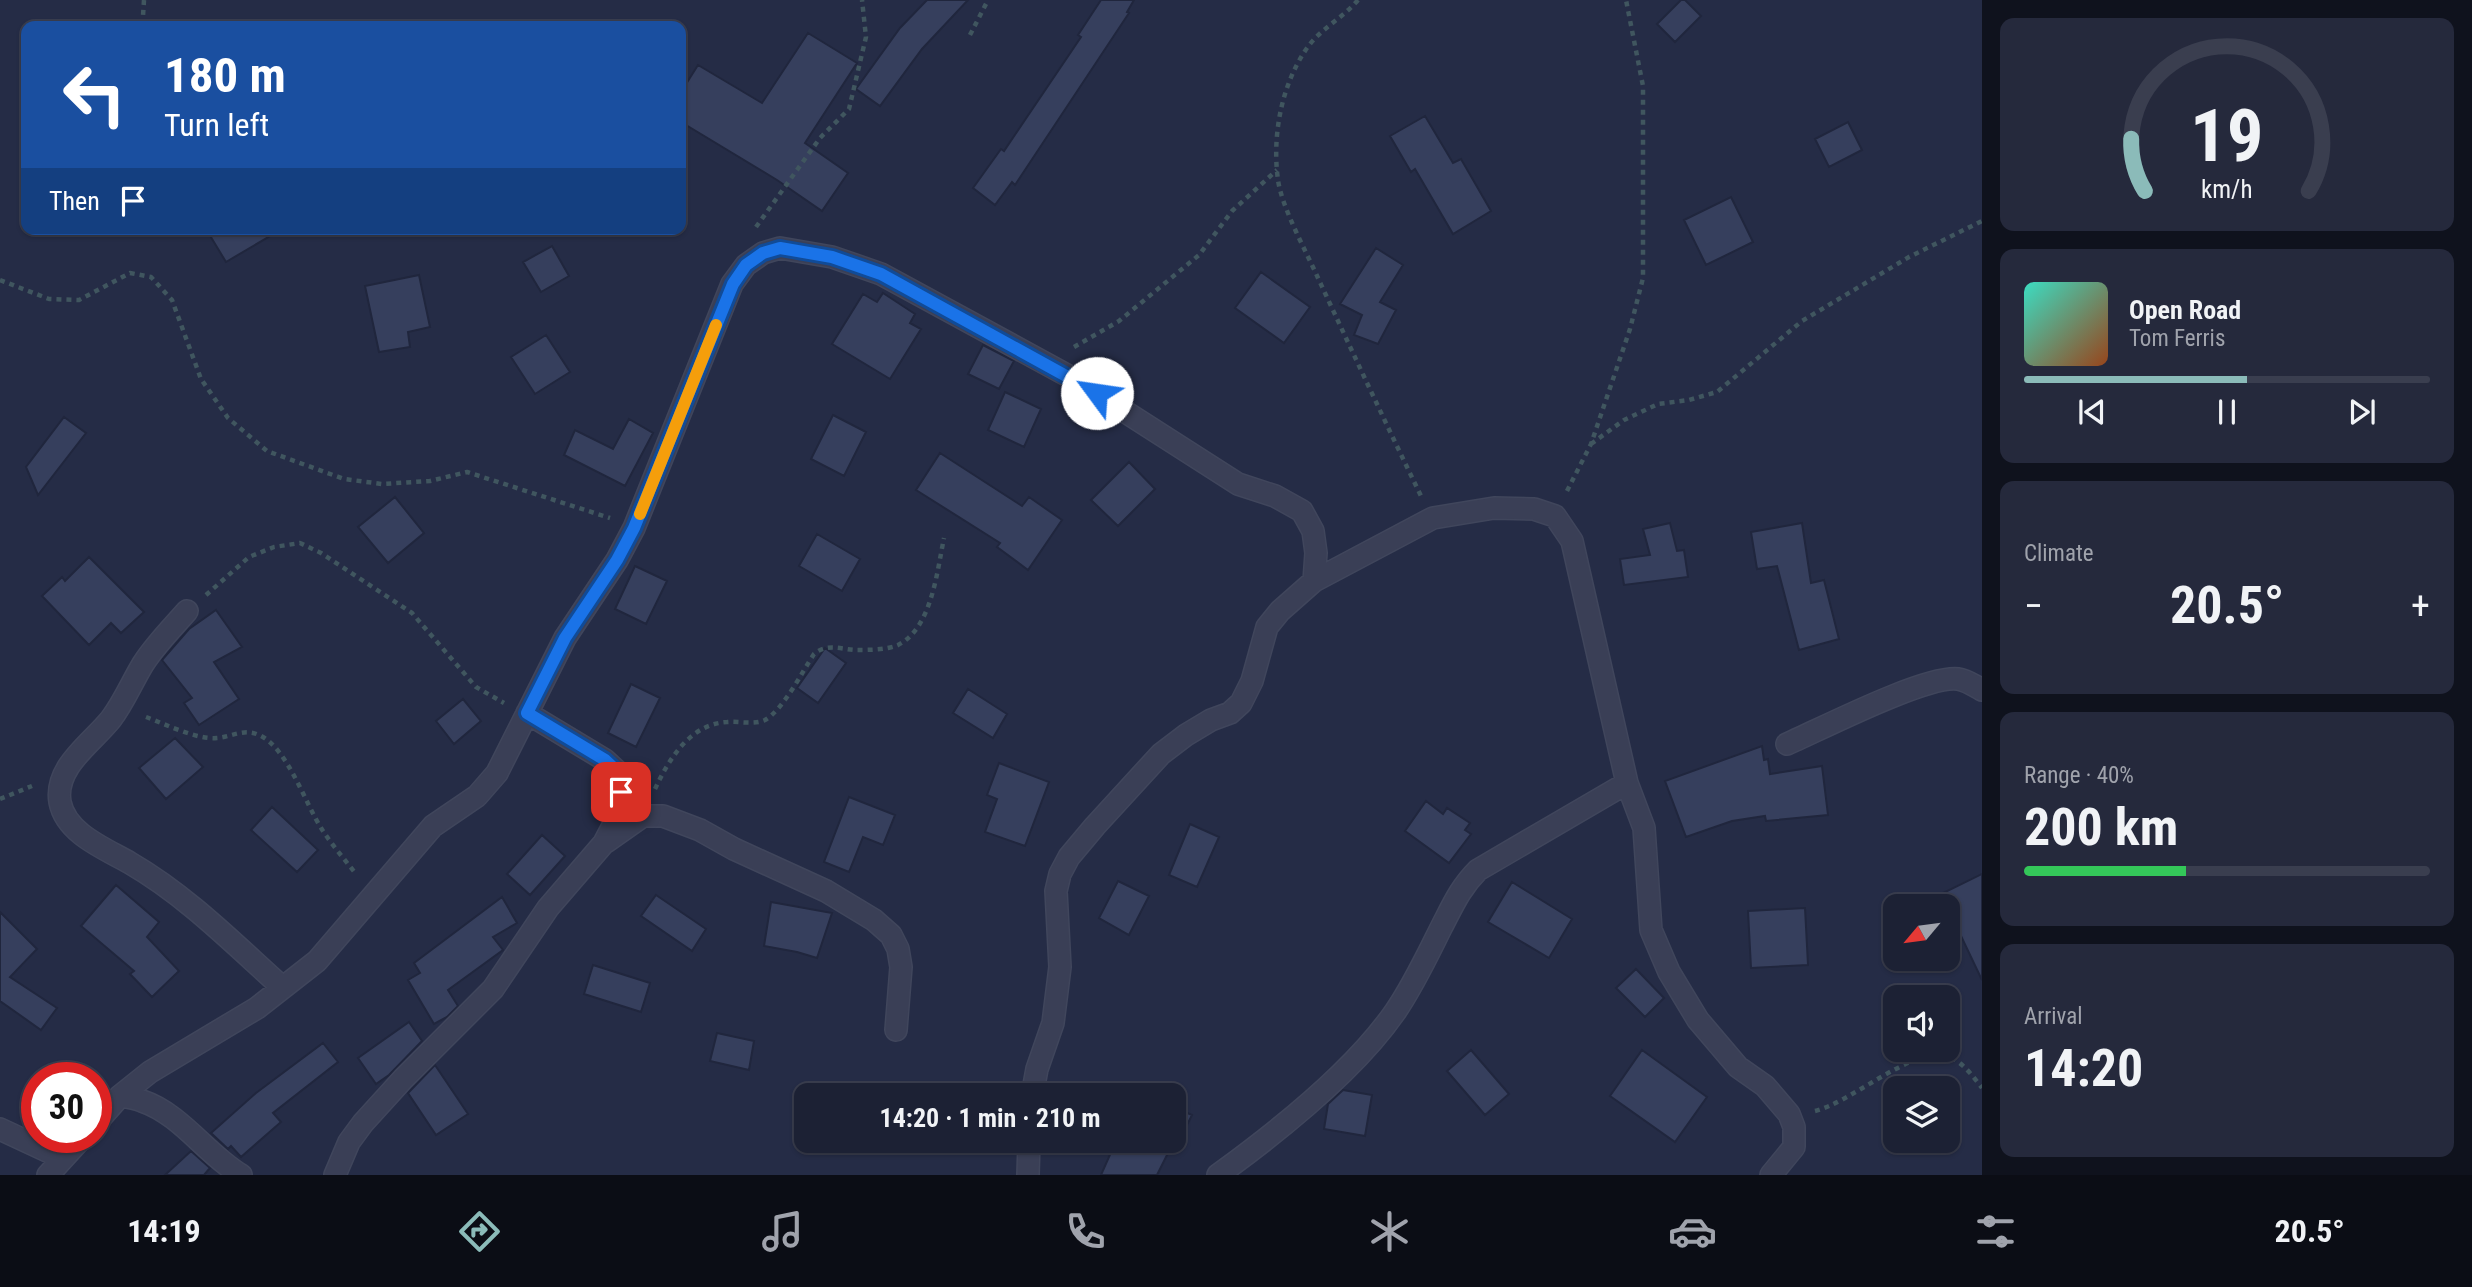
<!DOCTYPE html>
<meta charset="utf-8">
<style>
:root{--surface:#1c2134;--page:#25293c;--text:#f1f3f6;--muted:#a0a3ac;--line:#3a3e4f;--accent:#8bbbb9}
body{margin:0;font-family:"Roboto Condensed",sans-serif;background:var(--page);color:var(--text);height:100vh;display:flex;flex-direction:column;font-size:26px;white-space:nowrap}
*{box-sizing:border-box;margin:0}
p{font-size:23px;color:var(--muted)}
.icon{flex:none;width:38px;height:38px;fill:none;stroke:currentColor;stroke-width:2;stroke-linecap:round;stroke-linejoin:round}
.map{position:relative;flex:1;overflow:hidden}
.details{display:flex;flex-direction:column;gap:18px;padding:18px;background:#0f121d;width:490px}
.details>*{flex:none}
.banner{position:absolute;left:21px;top:21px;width:665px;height:214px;border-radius:14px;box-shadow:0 2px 5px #0004,0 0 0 2px var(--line);background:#1a4fa0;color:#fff;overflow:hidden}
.needle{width:46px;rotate:241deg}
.fabs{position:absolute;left:1883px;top:894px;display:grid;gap:14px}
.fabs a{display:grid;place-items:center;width:77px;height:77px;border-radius:14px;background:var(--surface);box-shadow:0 2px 5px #0004,0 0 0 2px var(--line);font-size:35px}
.speed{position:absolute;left:21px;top:1062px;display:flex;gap:14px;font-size:35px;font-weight:700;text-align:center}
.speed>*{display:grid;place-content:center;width:91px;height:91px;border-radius:50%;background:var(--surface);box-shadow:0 2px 5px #0004,0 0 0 2px var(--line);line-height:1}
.speed .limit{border:10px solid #d22;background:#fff;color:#111}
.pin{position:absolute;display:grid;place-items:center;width:60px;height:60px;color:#fff;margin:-30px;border-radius:14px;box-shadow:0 4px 10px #0006}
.me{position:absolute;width:77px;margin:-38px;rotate:301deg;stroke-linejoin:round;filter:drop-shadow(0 0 5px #0008)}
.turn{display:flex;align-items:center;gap:24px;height:147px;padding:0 28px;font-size:32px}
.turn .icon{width:91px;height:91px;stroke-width:2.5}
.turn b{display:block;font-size:49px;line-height:60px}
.then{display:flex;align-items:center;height:66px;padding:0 28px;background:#0003;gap:14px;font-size:26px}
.big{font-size:52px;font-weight:700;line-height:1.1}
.details .card{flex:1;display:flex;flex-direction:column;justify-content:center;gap:10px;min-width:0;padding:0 24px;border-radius:14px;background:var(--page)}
.details .dial{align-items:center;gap:0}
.dial svg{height:182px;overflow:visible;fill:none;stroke:var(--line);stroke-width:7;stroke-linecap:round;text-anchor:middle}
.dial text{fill:var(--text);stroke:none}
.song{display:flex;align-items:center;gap:21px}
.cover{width:84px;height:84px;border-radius:10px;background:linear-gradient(135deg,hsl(170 70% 55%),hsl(20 70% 35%))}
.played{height:7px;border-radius:4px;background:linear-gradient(90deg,var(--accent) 55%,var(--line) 55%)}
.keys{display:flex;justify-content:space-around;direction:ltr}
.heat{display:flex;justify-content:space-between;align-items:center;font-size:38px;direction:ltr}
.charge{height:10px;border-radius:5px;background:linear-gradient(90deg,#34c759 40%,var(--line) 0)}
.trip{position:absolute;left:794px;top:1083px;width:392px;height:70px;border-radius:14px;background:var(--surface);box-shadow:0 2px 5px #0004,0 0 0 2px var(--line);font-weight:700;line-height:70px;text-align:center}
.dock{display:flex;height:112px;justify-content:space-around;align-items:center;background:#0b0d15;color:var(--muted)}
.dock .icon{width:49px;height:49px}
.dock .on{color:var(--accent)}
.dock b{font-size:32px;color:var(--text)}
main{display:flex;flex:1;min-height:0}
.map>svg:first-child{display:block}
.building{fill:#363f5d;stroke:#20263d;stroke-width:2}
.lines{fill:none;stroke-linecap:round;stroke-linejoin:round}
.minor-casing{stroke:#40465c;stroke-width:24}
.path{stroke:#40565f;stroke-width:4.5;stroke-dasharray:5 5;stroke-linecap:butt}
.minor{stroke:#3a3f56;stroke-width:21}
.route-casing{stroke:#114b97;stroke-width:18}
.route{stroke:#1a73e8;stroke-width:12}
.slow{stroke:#f59e0b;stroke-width:12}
</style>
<main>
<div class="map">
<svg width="1982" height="1175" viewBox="0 0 1982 1175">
<rect width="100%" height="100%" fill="#252c46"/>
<!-- building -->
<path class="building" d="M927 0H968L922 49 880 106 856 89 900 28Z
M1101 0H1134L1127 12 1129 13 1015 185 1012 182 995 205 973 188 1001 149 1004 151 1081 37 1078 35Z
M1681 0H1685L1701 16 1675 42 1657 24Z
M808 33 857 63 805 143 848 173 822 211 777 180 681 122V92L698 65 762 103Z
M1425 116 1453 163 1461 159 1491 211 1453 234 1415 169 1411 172 1390 136Z
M1848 122 1862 150 1829 167 1815 139Z
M1731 197 1753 242 1706 265 1684 220Z
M206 229H282L226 262Z
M552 246 569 276 541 292 523 262Z
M1376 248 1403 265 1380 302 1396 310 1378 344 1354 335 1362 315 1340 304Z
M1261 272 1310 307 1284 343 1235 308Z
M419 275 430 327 408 332 410 347 379 352 365 286Z
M883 293 915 314 910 323 921 329 890 379 832 344 863 294 877 302Z
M546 335 570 372 535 394 511 357Z
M983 345 1014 361 999 389 968 374Z
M1005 392 1041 409 1024 447 988 430Z
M833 415 866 432 844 476 811 459Z
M64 417 86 433 38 495 26 467Z
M629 419 653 433 625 486 564 455 575 430 613 449Z
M940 453 1022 506 1029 497 1062 520 1028 570 997 547 1000 543 916 490Z
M1129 462 1155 489 1118 526 1091 500Z
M395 497 424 533 388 563 358 527Z
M1670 523 1677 551 1684 550 1688 577 1624 585 1620 559 1650 555 1643 529Z
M1802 523 1811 583 1824 580 1839 639 1799 650 1777 566 1757 569 1751 532Z
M817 534 860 559 842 591 799 566Z
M89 557 144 612 121 633 111 623 89 645 42 596 62 577 65 581Z
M635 566 667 581 646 624 615 609Z
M216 610 242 647 214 662 239 699 199 725 184 703 192 698 162 660 189 629Z
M825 648 846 663 818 703 797 688Z
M631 684 660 698 636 747 608 733Z
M968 689 1007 714 993 738 953 713Z
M463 699 481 721 454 744 436 721Z
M175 738 203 767 166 799 139 768Z
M1762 746 1764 760 1768 759 1770 774 1822 766 1828 815 1766 821 1765 816 1732 821 1686 837 1665 781Z
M999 763 1049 782 1025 846 985 832 997 799 987 795Z
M849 797 895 815 883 845 863 837 849 872 824 862Z
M1426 801 1443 814 1447 808 1470 823 1465 830 1471 834 1449 863 1405 831Z
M272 807 318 850 297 872 251 830Z
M1190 824 1219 837 1197 887 1169 875Z
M542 835 565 856 530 895 507 874Z
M1982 874V980L1941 894Z
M1118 881 1149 896 1129 935 1099 918Z
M1512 882 1572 919 1549 958 1488 922Z
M116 885 159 922 147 937 179 971 152 997 130 974 134 971 81 926Z
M656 895 706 929 692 951 641 916Z
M502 897 517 923 493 937 503 950 448 990 458 1006 447 1017 434 1024 408 980 420 973 414 963Z
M771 902 832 913 817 958 797 952 764 946Z
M1805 908 1808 965 1751 968 1748 911Z
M0 912 37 949 10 977 57 1008 41 1030 0 1001Z
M593 965 650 983 641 1012 584 994Z
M1636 969 1664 998 1645 1017 1616 988Z
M409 1022 422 1041 389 1075 376 1084 358 1058Z
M717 1033 754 1041 749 1070 710 1061Z
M323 1043 338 1062 273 1113 281 1122 241 1157 231 1146 228 1149 211 1133 256 1093Z
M1471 1050 1509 1094 1485 1115 1447 1071Z
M1642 1050 1707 1097 1675 1142 1610 1096Z
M435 1065 468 1114 436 1135 408 1093Z
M1343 1090 1372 1095 1365 1136 1324 1129 1328 1104Z
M1174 1107 1192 1115 1174 1151 1170 1149 1157 1175H1101L1116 1141H1174Z
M191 1151 210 1168 204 1175H165Z"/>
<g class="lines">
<defs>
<path id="minor" d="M187 611C172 628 155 645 143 664 132 682 124 702 111 719 92 743 54 767 60 802 66 834 106 849 130 863 187 896 234 944 282 987
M1787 744C1821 729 1926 675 1958 679 1966 680 1975 686 1982 690
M606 842 643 816H663L700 830 734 849 826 891 874 920 891 935 898 949 901 967 896 1030
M120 1096C127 1097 135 1098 142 1101 181 1114 206 1154 241 1175
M1032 1096 1037 1069 1053 1023 1060 967 1056 891 1060 874 1069 857 1095 826 1161 754 1186 735 1211 720 1230 713 1241 703 1252 681 1267 627 1280 611 1314 581 1433 518 1494 508 1534 509 1555 516 1572 541 1627 783 1644 828 1651 930 1669 972 1698 1020 1738 1067 1765 1086 1789 1114 1794 1127V1147L1771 1175
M96 1123 120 1096 150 1072 257 1008 317 961 433 826 477 796 497 773 565 638 617 560 634 528 732 284 746 265 763 253 780 248 832 257 881 274 1074 379 1238 484 1275 496 1302 511 1313 531 1316 553 1314 581
M0 1129 62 1158
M48 1175 82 1138
M335 1175 349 1142 363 1123 403 1079 493 989 548 908 604 843 616 820 621 792 618 772 605 760 527 713
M1028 1175 1029 1141
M1218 1175C1276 1133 1354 1071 1395 1012 1413 986 1427 956 1441 928 1453 905 1460 888 1478 870L1627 783"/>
</defs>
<!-- minor casing -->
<use href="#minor" class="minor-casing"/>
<!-- path -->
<path class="path" d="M144 0 143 16 145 26
M1358 0C1342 19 1319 29 1305 51 1281 87 1272 137 1278 180 1282 208 1306 251 1318 278 1352 351 1386 424 1421 496
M970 35 988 0
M756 227 820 138 849 109 866 37 862 0
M0 280 49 299 79 300 130 273 151 277 172 300 201 379 228 418 267 451 344 479 382 484 430 481 467 472 610 518
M1074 347 1119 321 1199 255 1232 211 1277 170
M1591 444 1624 420 1658 404 1689 400 1717 392 1802 321 1909 257 1982 221
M1567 491 1591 444 1630 329 1643 278V86L1626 0
M206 595 249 557 274 547 300 543 321 553 412 613 476 687 504 703
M146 717C165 724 197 740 217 738 231 737 244 728 259 735 288 748 305 804 323 831 333 846 345 860 356 874
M655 789C669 759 690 724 727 722 738 721 754 725 765 720 783 710 802 672 814 654 827 643 840 649 855 650 868 650 887 650 898 645 932 628 937 571 944 538
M0 799 32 786
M1815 1111C1851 1102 1908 1051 1942 1055 1959 1057 1972 1075 1982 1088"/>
<!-- minor -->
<use href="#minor" class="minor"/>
</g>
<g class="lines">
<defs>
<path id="route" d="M621 792 618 772 605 760 527 713 565 638 617 560 634 528 733 284 746 265 763 253 780 248 832 257 881 274 1097 393"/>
</defs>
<!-- route casing -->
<use href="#route" class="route-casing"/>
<!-- route -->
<use href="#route" class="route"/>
<!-- slow -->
<path class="slow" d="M640 514 716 325"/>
</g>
</svg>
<div class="fabs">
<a><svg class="needle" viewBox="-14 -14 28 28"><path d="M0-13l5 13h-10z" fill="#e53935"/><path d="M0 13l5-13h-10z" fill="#a0a3ac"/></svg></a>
<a><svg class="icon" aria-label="sound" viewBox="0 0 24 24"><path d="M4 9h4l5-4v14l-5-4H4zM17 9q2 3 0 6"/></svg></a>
<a><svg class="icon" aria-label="layers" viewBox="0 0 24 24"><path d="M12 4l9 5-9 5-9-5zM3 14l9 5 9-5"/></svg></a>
</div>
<div class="speed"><div class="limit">30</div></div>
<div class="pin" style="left:621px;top:792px;background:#d93025"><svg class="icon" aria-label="arrive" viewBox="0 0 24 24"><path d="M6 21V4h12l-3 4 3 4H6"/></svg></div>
<svg class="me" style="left:1097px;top:393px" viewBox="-20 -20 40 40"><circle r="19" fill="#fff"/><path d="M0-13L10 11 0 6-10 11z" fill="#1a73e8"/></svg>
<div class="trip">14:20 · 1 min · 210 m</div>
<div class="banner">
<div class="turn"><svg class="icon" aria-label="left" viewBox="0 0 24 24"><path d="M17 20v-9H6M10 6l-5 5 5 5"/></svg><div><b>180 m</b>Turn left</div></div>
<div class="then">Then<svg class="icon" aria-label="arrive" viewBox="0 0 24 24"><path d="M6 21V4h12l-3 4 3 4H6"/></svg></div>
</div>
</div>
<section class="details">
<div class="card dial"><svg viewBox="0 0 100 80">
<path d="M14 69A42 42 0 1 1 86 69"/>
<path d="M14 69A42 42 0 0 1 8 46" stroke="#8bbbb9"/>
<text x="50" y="56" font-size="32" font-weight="700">19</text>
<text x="50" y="72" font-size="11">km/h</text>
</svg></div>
<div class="card">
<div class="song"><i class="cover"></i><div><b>Open Road</b><p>Tom Ferris</p></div></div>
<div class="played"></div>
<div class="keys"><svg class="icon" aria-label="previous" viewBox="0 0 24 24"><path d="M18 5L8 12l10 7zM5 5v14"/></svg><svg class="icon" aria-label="pause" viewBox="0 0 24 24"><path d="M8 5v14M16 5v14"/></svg><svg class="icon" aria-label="next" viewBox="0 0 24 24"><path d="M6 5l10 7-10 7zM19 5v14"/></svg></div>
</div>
<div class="card"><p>Climate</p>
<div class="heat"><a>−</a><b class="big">20.5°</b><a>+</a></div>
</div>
<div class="card"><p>Range · 40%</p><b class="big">200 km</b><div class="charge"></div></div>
<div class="card"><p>Arrival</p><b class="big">14:20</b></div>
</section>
</main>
<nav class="dock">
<b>14:19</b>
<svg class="icon on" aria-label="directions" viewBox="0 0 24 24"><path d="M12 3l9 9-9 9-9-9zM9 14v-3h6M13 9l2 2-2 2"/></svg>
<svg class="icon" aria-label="music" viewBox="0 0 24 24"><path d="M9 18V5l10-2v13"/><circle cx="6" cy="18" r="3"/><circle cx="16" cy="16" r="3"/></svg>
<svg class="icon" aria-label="phone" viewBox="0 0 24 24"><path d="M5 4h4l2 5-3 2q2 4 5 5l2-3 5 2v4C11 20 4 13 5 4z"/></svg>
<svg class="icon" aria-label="climate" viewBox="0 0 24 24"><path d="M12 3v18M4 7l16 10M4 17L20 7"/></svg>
<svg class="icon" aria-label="car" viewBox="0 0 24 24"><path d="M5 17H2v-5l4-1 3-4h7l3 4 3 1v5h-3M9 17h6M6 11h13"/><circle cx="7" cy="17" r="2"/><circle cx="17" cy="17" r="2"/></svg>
<svg class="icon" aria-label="filters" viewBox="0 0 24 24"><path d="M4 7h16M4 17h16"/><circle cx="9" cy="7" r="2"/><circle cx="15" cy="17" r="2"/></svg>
<b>20.5°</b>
</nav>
